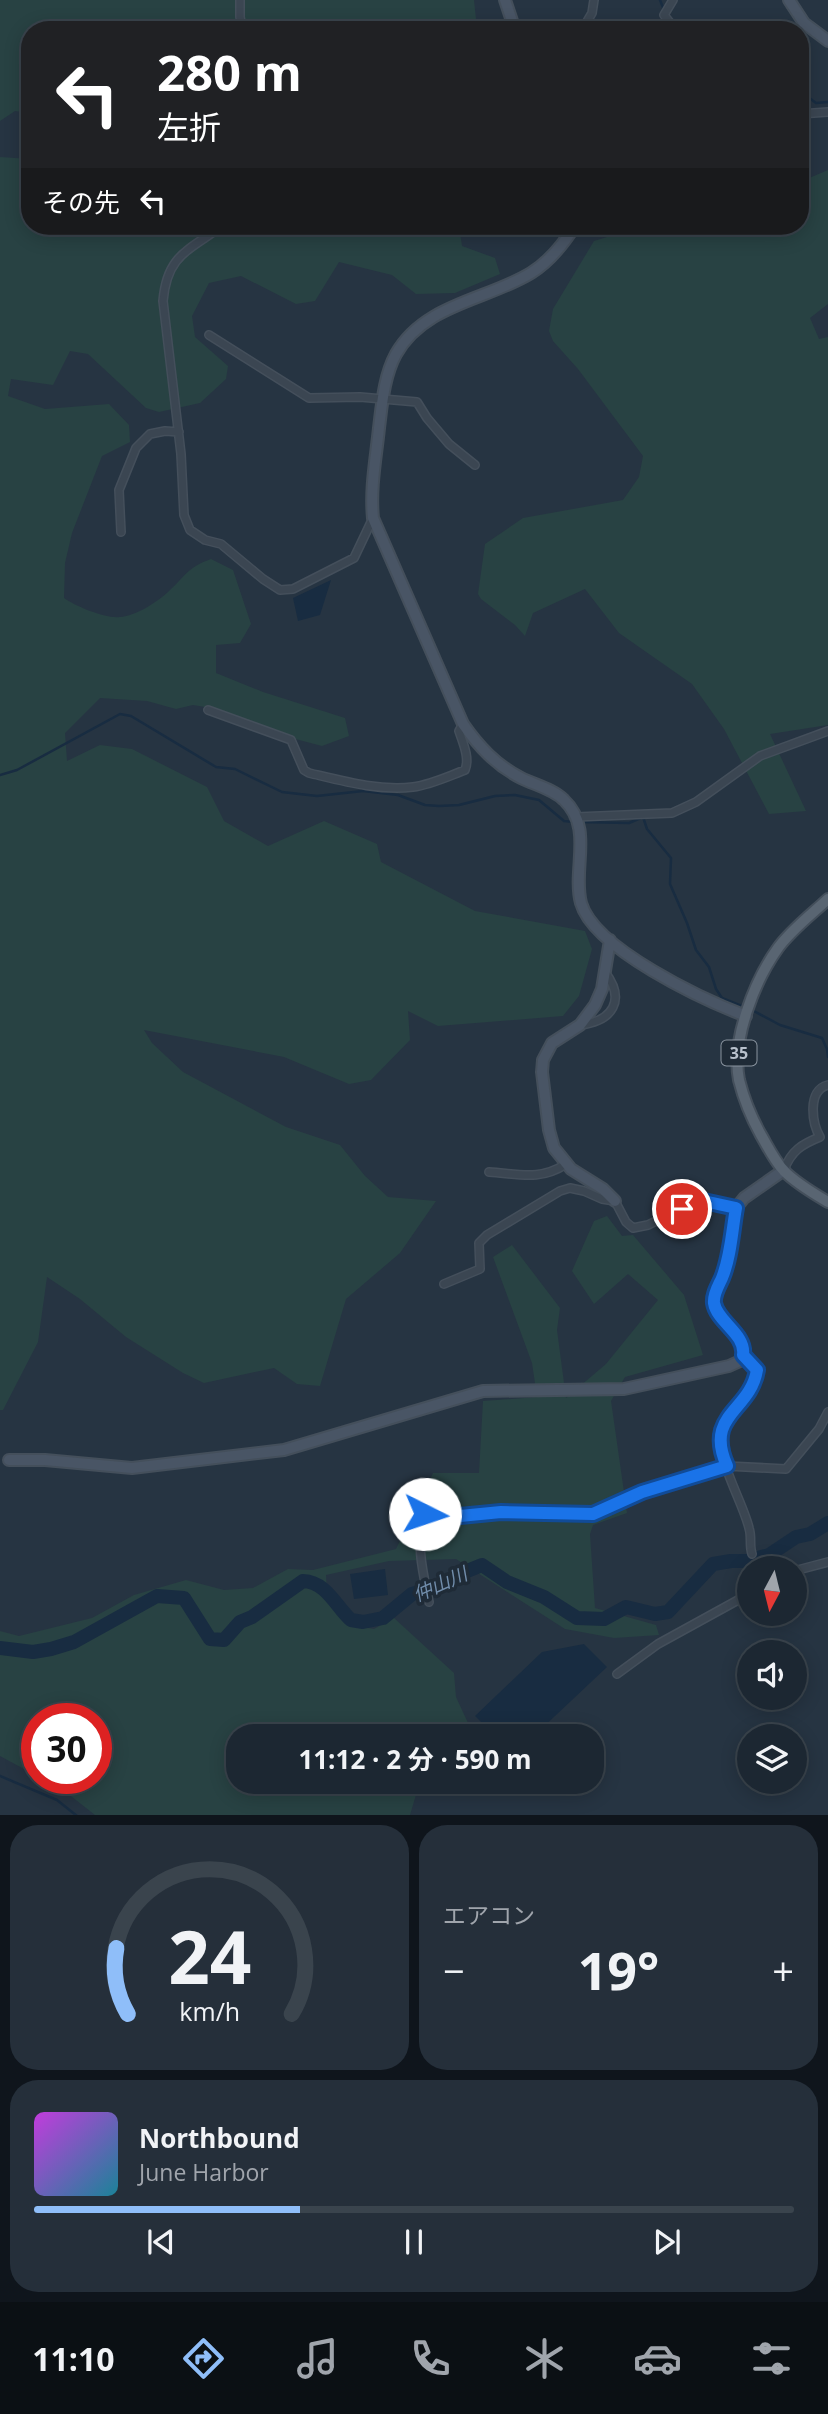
<!DOCTYPE html>
<html lang="ja">
<meta charset="utf-8">
<style>
:root{--surface:#1c2732;--page:#252f3a;--text:#f1f3f6;--muted:#a0a5ac;--line:#3a444d;--accent:#8fbef9}
body{margin:0;font-family:"Open Sans","Noto Sans JP",sans-serif;background:var(--page);color:var(--text);height:100vh;display:flex;flex-direction:column;font-size:26px;white-space:nowrap}
*{box-sizing:border-box;margin:0}
p{font-size:23px;color:var(--muted)}
.icon{flex:none;width:38px;height:38px;fill:none;stroke:currentColor;stroke-width:2;stroke-linecap:round;stroke-linejoin:round}
.map{position:relative;height:1815px;overflow:hidden}
.sheet{display:flex;flex-direction:column;gap:10px;padding:10px;background:#0f151c;flex:1}
.sheet>*{flex:none}
.hud{position:absolute;left:21px;top:21px;width:788px;height:214px;border-radius:28px;box-shadow:0 4px 18px #0003,0 0 0 2px var(--line);background:#202124;color:#fff;overflow:hidden}
.needle{width:46px;rotate:187deg}
.fabs{position:absolute;left:737px;top:1556px;display:grid;gap:14px}
.fabs a{display:grid;place-items:center;width:70px;height:70px;border-radius:50%;background:var(--surface);box-shadow:0 4px 18px #0003,0 0 0 2px var(--line);font-size:35px}
.speed{position:absolute;left:21px;top:1703px;display:flex;gap:14px;font-size:35px;font-weight:700;text-align:center}
.speed>*{display:grid;place-content:center;width:91px;height:91px;border-radius:50%;background:var(--surface);box-shadow:0 4px 18px #0003,0 0 0 2px var(--line);line-height:1}
.speed .limit{border:10px solid #d22;background:#fff;color:#111}
.pin{position:absolute;display:grid;place-items:center;width:60px;height:60px;color:#fff;margin:-30px;border:4px solid #fff;border-radius:50%;box-shadow:0 2px 7px #0007}
.me{position:absolute;width:77px;margin:-38px;rotate:94deg;stroke-linejoin:round;filter:drop-shadow(0 0 5px #0008)}
.turn{display:flex;align-items:center;gap:24px;height:147px;padding:0 21px;font-size:32px}
.turn .icon{width:91px;height:91px;stroke-width:2.5}
.turn b{display:block;font-size:49px;line-height:60px}
.then{display:flex;align-items:center;height:66px;padding:0 21px;background:#0003;gap:14px;font-size:26px}
.big{font-size:52px;font-weight:700;line-height:1.1}
.sheet .tile{flex:1;display:flex;flex-direction:column;justify-content:center;gap:10px;min-width:0;padding:0 24px;border-radius:28px;background:var(--page)}
.sheet .dial{align-items:center;gap:0}
.dial svg{height:182px;overflow:visible;fill:none;stroke:var(--line);stroke-width:7;stroke-linecap:round;text-anchor:middle}
.dial text{fill:var(--text);stroke:none}
.song{display:flex;align-items:center;gap:21px}
.cover{width:84px;height:84px;border-radius:10px;background:linear-gradient(135deg,hsl(290 70% 55%),hsl(190 70% 35%))}
.played{height:7px;border-radius:4px;background:linear-gradient(90deg,var(--accent) 35%,var(--line) 35%)}
.keys{display:flex;justify-content:space-around;direction:ltr}
.heat{display:flex;justify-content:space-between;align-items:center;font-size:38px;direction:ltr}
.sheet .tiles{flex:1;display:grid;gap:10px;grid-template-columns:1fr 1fr}
.tile:last-child{grid-column:span 2}
.trip{position:absolute;left:226px;top:1724px;width:378px;height:70px;border-radius:28px;background:var(--surface);box-shadow:0 4px 18px #0003,0 0 0 2px var(--line);font-weight:700;line-height:70px;text-align:center}
.dock{display:flex;height:112px;justify-content:space-around;align-items:center;background:#0b1014;color:var(--muted)}
.dock .icon{width:49px;height:49px}
.dock .active{color:var(--accent)}
.dock b{font-size:32px;color:var(--text)}
.map>svg:first-child{display:block}
.green{fill:#284243}
.water{fill:#182c41}
.lines{fill:none;stroke-linecap:round;stroke-linejoin:round}
.stream{stroke:#182c41;stroke-width:2.5}
.river{stroke:#182c41;stroke-width:14}
.street-casing{stroke:#444f5b;stroke-width:10}
.secondary-casing{stroke:#444f5b;stroke-width:14}
.primary-casing{stroke:#444f5b;stroke-width:14}
.street{stroke:#3b4652;stroke-width:7}
.secondary{stroke:#495565;stroke-width:10}
.primary{stroke:#596572;stroke-width:10}
.route-casing{stroke:#114b97;stroke-width:18}
.route{stroke:#1a73e8;stroke-width:12}
.labels{text-anchor:middle;dominant-baseline:central;stroke-width:7;stroke-linejoin:round;paint-order:stroke}
.shield{fill:#1f2b37;stroke:#8a949f;stroke-width:2}
.shield-label{font-size:16px;font-weight:bold;fill:#b8c1cc}
.water-label{font-size:19px;font-style:italic;fill:#718dab;stroke:#1f2b37}
</style>
<div class="map">
<svg width="828" height="1816" viewBox="0 0 828 1816">
<rect width="100%" height="100%" fill="#263442"/>
<!-- green -->
<path class="green" d="M0 0H474L476 19 438 30H30V113L15 111 0 121Z
M0 157 30 159V226H459L462 246 495 258 500 274 455 293 416 294 392 275 339 262 315 301 296 304 241 276 209 283 192 316 195 337 228 366 226 379 200 403 159 412 146 408 88 354 70 351 53 385 11 379 8 396 45 409 109 404 129 425 130 442 102 456 72 533 65 563 64 598C75 606 106 619 120 617 136 616 157 602 168 592 186 576 186 568 211 559L233 570 251 624 240 643 216 645V673L263 692 345 718 349 736 322 746 284 736 217 709 193 705 176 709 147 701 100 698 65 733 67 761 100 745 132 749 207 787 224 821 268 846 324 821 377 844 381 862 475 911 585 931 592 949 579 996 563 1016 438 1026 408 1011 410 1040 371 1080 349 1084 284 1057 144 1030 152 1043 183 1072 286 1127 340 1145 365 1176 388 1197 436 1201 400 1253 346 1299 320 1386 297 1384 274 1368 204 1383 183 1373 126 1337 80 1299 47 1277 38 1342 3 1410H0Z
M828 170V304L810 318 819 339 828 337V725L770 734 806 811 769 814 724 729 692 684 619 633 585 589 533 613 525 636 515 625 481 599 478 594 485 544 523 518 623 500 639 477 643 456 578 369 553 341 549 331 553 309 594 241 643 226H800V182Z
M607 1216 622 1236 633 1235 684 1295 703 1355 625 1377 611 1401 627 1513 593 1525 590 1534 595 1608 656 1625 659 1635 614 1638 565 1629 456 1559 389 1561 326 1575 327 1595 351 1625 374 1629 394 1618 454 1673 456 1697 474 1736H238V1782H445L418 1788 410 1815H95L62 1789 41 1778H96V1718H37V1776L0 1756V1631L19 1636 92 1618 134 1595 186 1580 224 1590 253 1588 288 1569 313 1570 396 1549 433 1473H479L483 1401 537 1397 532 1363 493 1257 512 1245 560 1308 557 1330 566 1398 606 1364 658 1300 628 1274 594 1304 572 1271 594 1221Z"/>
<!-- water -->
<path class="water" d="M331 580 320 615 298 621 293 598Z
M385 1569 388 1595 354 1599 350 1574Z
M584 1644 607 1667 537 1733 519 1736H495L475 1716 542 1652Z"/>
<g class="lines">
<!-- stream -->
<path class="stream" d="M660 0 664 10
M800 91 816 103 828 102
M0 775 17 770 120 714 131 716 216 767 235 769 282 792 317 796 363 791 398 795 425 805 439 806 459 805 495 796 515 795 539 800 564 821 574 822
M580 822 629 823 643 817 647 829 671 858 670 884 687 923 696 950 709 967 716 989 722 998 744 1007
M750 1009 780 1025 822 1038 827 1049 828 1057
M0 1776 57 1800 77 1816"/>
<!-- river -->
<path class="river" d="M0 1648 33 1652 51 1649 74 1642 157 1596 184 1598 210 1639 224 1640 240 1622 252 1617 303 1581C327 1582 336 1607 351 1620L363 1622 383 1618 412 1594 444 1585 462 1573 482 1565 507 1582 544 1597 577 1618 604 1619 626 1607 655 1614 668 1612 713 1564 731 1561H747L769 1555 796 1537 810 1534 828 1523"/>
<defs>
<path id="street" d="M240 0V17L243 30
M673 0 664 15 676 30
M582 30 592 13 594 0
M800 114 828 112
M222 226C188 251 167 255 163 301L181 454 184 515 190 530 205 540 221 544 263 579 280 590 293 589 354 558 373 518
M209 335 309 398 360 397 417 402 427 418 449 444 475 465
M121 532 119 490 136 448 150 434 165 431 179 432
M208 710 291 740 304 770 309 773C343 781 378 791 413 787 430 785 449 776 465 770 470 758 463 743 459 731L463 724
M576 817 672 813 696 802 760 756 828 731
M580 1025C613 1021 626 1000 605 972
M784 1170C791 1151 802 1144 820 1137 812 1123 807 1090 828 1085
M489 1172C519 1174 540 1181 566 1164
M444 1284 480 1269 479 1243 487 1235 560 1191 570 1188 584 1191 602 1199 615 1201 626 1222 633 1228 648 1225 699 1200 736 1208
M743 1355 757 1370C753 1392 734 1405 723 1424 710 1449 743 1501 749 1528 752 1537 749 1545 752 1554
M794 1571 828 1562
M429 1602C423 1573 415 1543 425 1514L460 1516 501 1512 593 1513 642 1492 727 1466 786 1469 819 1429 828 1412
M617 1674 658 1644 749 1594"/>
<path id="secondary" d="M505 0 515 30
M789 0 804 23 828 41
M575 226C564 243 549 262 531 273 487 300 424 304 396 354 384 376 382 404 379 428 376 458 370 488 373 518L463 724C479 747 496 765 521 778 535 785 553 789 564 800 594 828 572 869 581 903 594 949 704 1000 746 1016
M610 940 602 989 595 1005 580 1025 552 1043 543 1060 542 1072 549 1130 554 1148 571 1169 603 1189 615 1201
M9 1460H45L132 1468 284 1450 483 1391 624 1389 729 1366 740 1361 744 1350 740 1342 718 1313 714 1304 715 1295 724 1274 736 1208 744 1198 784 1170"/>
<path id="primary" d="M828 899C812 914 791 930 778 948 755 980 731 1040 739 1080 744 1100 751 1117 761 1135 768 1147 774 1160 784 1171 797 1184 813 1193 828 1202"/>
</defs>
<!-- street casing -->
<use href="#street" class="street-casing"/>
<!-- secondary casing -->
<use href="#secondary" class="secondary-casing"/>
<!-- primary casing -->
<use href="#primary" class="primary-casing"/>
<!-- street -->
<use href="#street" class="street"/>
<!-- secondary -->
<use href="#secondary" class="secondary"/>
<!-- primary -->
<use href="#primary" class="primary"/>
</g>
<g class="lines">
<defs>
<path id="route" d="M425 1514 460 1516 501 1512 593 1514 642 1492 727 1466C704 1414 750 1412 757 1370L743 1355C746 1334 717 1322 714 1303 713 1294 719 1285 722 1278 731 1256 732 1230 736 1208L699 1200 682 1209"/>
</defs>
<!-- route casing -->
<use href="#route" class="route-casing"/>
<!-- route -->
<use href="#route" class="route"/>
</g>
<g class="labels">
<!-- shield labels -->
<rect class="shield" x="721.5" y="1040.5" width="35" height="25" rx="5"/>
<g class="shield-label">
<text x="739" y="1053">35</text>
</g>
<!-- water labels -->
<g class="water-label">
<text transform="translate(440 1584) rotate(-24)">仲山川</text>
</g>
</g>
</svg>
<div class="fabs">
<a><svg class="needle" viewBox="-14 -14 28 28"><path d="M0-13l5 13h-10z" fill="#e53935"/><path d="M0 13l5-13h-10z" fill="#a0a5ac"/></svg></a>
<a><svg class="icon" aria-label="sound" viewBox="0 0 24 24"><path d="M4 9h4l5-4v14l-5-4H4zM17 9q2 3 0 6"/></svg></a>
<a><svg class="icon" aria-label="layers" viewBox="0 0 24 24"><path d="M12 4l9 5-9 5-9-5zM3 14l9 5 9-5"/></svg></a>
</div>
<div class="speed"><div class="limit">30</div></div>
<div class="pin" style="left:682px;top:1209px;background:#d93025"><svg class="icon" aria-label="arrive" viewBox="0 0 24 24"><path d="M6 21V4h12l-3 4 3 4H6"/></svg></div>
<svg class="me" style="left:425px;top:1514px" viewBox="-20 -20 40 40"><circle r="19" fill="#fff"/><path d="M0-13L10 11 0 6-10 11z" fill="#1a73e8"/></svg>
<div class="trip">11:12 · 2 分 · 590 m</div>
<div class="hud">
<div class="turn"><svg class="icon" aria-label="left" viewBox="0 0 24 24"><path d="M17 20v-9H6M10 6l-5 5 5 5"/></svg><div><b>280 m</b>左折</div></div>
<div class="then">その先<svg class="icon" aria-label="left" viewBox="0 0 24 24"><path d="M17 20v-9H6M10 6l-5 5 5 5"/></svg></div>
</div>
</div>
<section class="sheet">
<div class="tiles">
<div class="tile dial"><svg viewBox="0 0 100 80">
<path d="M14 69A42 42 0 1 1 86 69"/>
<path d="M14 69A42 42 0 0 1 9 40" stroke="#8fbef9"/>
<text x="50" y="56" font-size="32" font-weight="700">24</text>
<text x="50" y="72" font-size="11">km/h</text>
</svg></div>
<div class="tile"><p>エアコン</p>
<div class="heat"><a>−</a><b class="big">19°</b><a>+</a></div>
</div>
<div class="tile">
<div class="song"><i class="cover"></i><div><b>Northbound</b><p>June Harbor</p></div></div>
<div class="played"></div>
<div class="keys"><svg class="icon" aria-label="previous" viewBox="0 0 24 24"><path d="M18 5L8 12l10 7zM5 5v14"/></svg><svg class="icon" aria-label="pause" viewBox="0 0 24 24"><path d="M8 5v14M16 5v14"/></svg><svg class="icon" aria-label="next" viewBox="0 0 24 24"><path d="M6 5l10 7-10 7zM19 5v14"/></svg></div>
</div>
</div>
</section>
<nav class="dock">
<b>11:10</b>
<svg class="icon active" aria-label="directions" viewBox="0 0 24 24"><path d="M12 3l9 9-9 9-9-9zM9 14v-3h6M13 9l2 2-2 2"/></svg>
<svg class="icon" aria-label="music" viewBox="0 0 24 24"><path d="M9 18V5l10-2v13"/><circle cx="6" cy="18" r="3"/><circle cx="16" cy="16" r="3"/></svg>
<svg class="icon" aria-label="phone" viewBox="0 0 24 24"><path d="M5 4h4l2 5-3 2q2 4 5 5l2-3 5 2v4C11 20 4 13 5 4z"/></svg>
<svg class="icon" aria-label="climate" viewBox="0 0 24 24"><path d="M12 3v18M4 7l16 10M4 17L20 7"/></svg>
<svg class="icon" aria-label="car" viewBox="0 0 24 24"><path d="M5 17H2v-5l4-1 3-4h7l3 4 3 1v5h-3M9 17h6M6 11h13"/><circle cx="7" cy="17" r="2"/><circle cx="17" cy="17" r="2"/></svg>
<svg class="icon" aria-label="filters" viewBox="0 0 24 24"><path d="M4 7h16M4 17h16"/><circle cx="9" cy="7" r="2"/><circle cx="15" cy="17" r="2"/></svg>
</nav>
